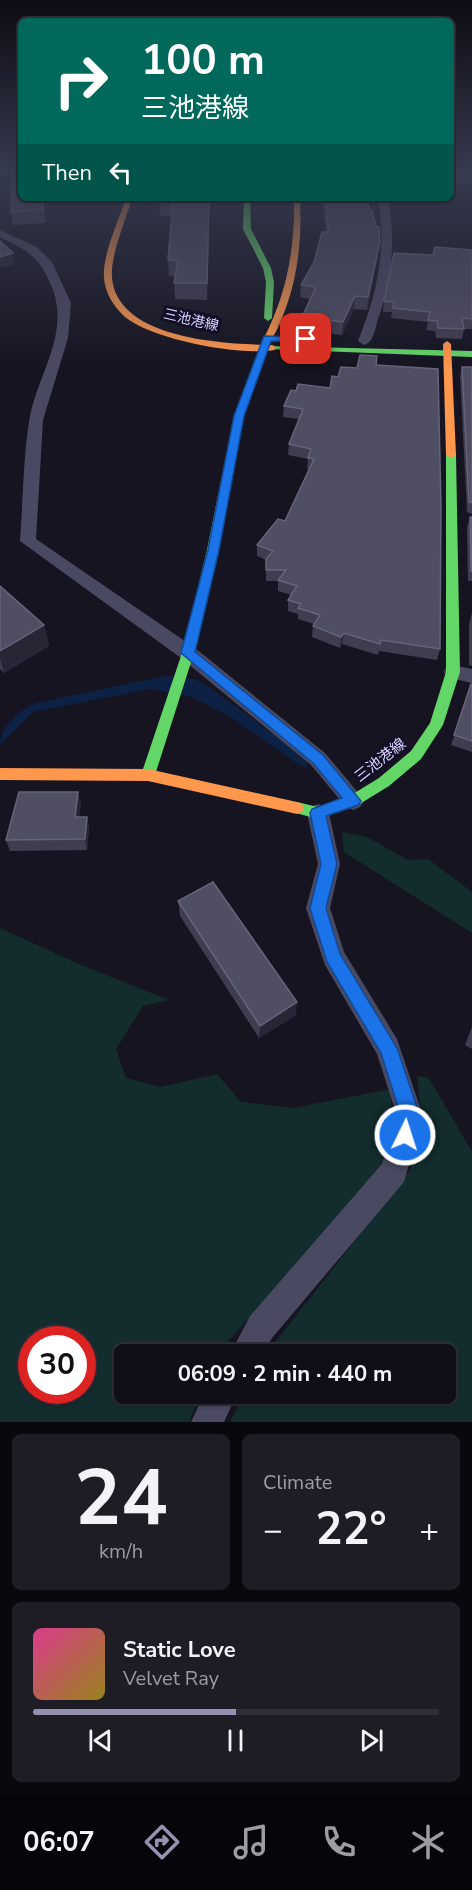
<!DOCTYPE html>
<meta charset="utf-8">
<style>
:root{--surface:#100f19;--page:#1e1d26;--text:#f1f3f6;--muted:#9c9ca2;--line:#302f38;--accent:#9591b1}
body{margin:0;font-family:"Nunito Sans","Noto Sans JP",sans-serif;background:var(--page);color:var(--text);height:100vh;display:flex;flex-direction:column;font-size:22px;white-space:nowrap}
*{box-sizing:border-box;margin:0}
p{font-size:20px;color:var(--muted)}
.icon{flex:none;width:33px;height:33px;fill:none;stroke:currentColor;stroke-width:2;stroke-linecap:round;stroke-linejoin:round}
.map{position:relative;height:1422px;overflow:hidden}
.details{display:flex;flex-direction:column;gap:12px;padding:12px;background:#09080e;flex:1}
.details>*{flex:none}
.guide{position:absolute;left:18px;top:18px;width:436px;height:183px;border-radius:9px;box-shadow:0 2px 4px #0004,0 0 0 2px var(--line);background:#00695c;color:#fff;overflow:hidden}
.speed{position:absolute;left:18px;top:1326px;display:flex;gap:12px;font-size:30px;font-weight:700;text-align:center}
.speed>*{display:grid;place-content:center;width:78px;height:78px;border-radius:50%;background:var(--surface);box-shadow:0 2px 4px #0004,0 0 0 2px var(--line);line-height:1}
.speed .limit{border:9px solid #d22;background:#fff;color:#111}
.pin{position:absolute;display:grid;place-items:center;width:51px;height:51px;color:#fff;margin:-26px;border-radius:12px;box-shadow:0 3px 9px #0006}
.me{position:absolute;width:66px;margin:-33px;rotate:4deg;stroke-linejoin:round;filter:drop-shadow(0 0 4px #0008)}
.turn{display:flex;align-items:center;gap:21px;height:126px;padding:0 24px;font-size:27px}
.turn .icon{width:78px;height:78px;stroke-width:2.5}
.turn b{display:block;font-size:42px;line-height:51px}
.then{display:flex;align-items:center;height:57px;padding:0 24px;background:#0003;gap:12px;font-size:22px}
.big{font-size:45px;font-weight:700;line-height:1.1}
.details .card{flex:1;display:flex;flex-direction:column;justify-content:center;gap:9px;min-width:0;padding:0 21px;border-radius:9px;background:var(--page)}
.details .dial{align-items:center;gap:0}
.dial b{font-size:78px;line-height:1}
.song{display:flex;align-items:center;gap:18px}
.cover{width:72px;height:72px;border-radius:9px;background:linear-gradient(135deg,hsl(330 70% 55%),hsl(50 70% 35%))}
.played{height:6px;border-radius:3px;background:linear-gradient(90deg,var(--accent) 50%,var(--line) 50%)}
.keys{display:flex;justify-content:space-around;direction:ltr}
.heat{display:flex;justify-content:space-between;align-items:center;font-size:33px;direction:ltr}
.details .tiles{flex:1;display:grid;gap:12px;grid-template-columns:1fr 1fr}
.card:last-child{grid-column:span 2}
.trip{position:absolute;left:114px;top:1344px;width:342px;height:60px;border-radius:9px;background:var(--surface);box-shadow:0 2px 4px #0004,0 0 0 2px var(--line);font-weight:700;line-height:60px;text-align:center}
.tab-bar{display:flex;height:96px;justify-content:space-around;align-items:center;background:#06060a;color:var(--muted)}
.tab-bar .icon{width:42px;height:42px}
.tab-bar .active{color:var(--accent)}
.tab-bar b{font-size:27px;color:var(--text)}
.map>svg:first-child{display:block}
.green{fill:#132c2d;fill-rule:evenodd}
.water{fill:#0d2144}
.lines{fill:none;stroke-linecap:round;stroke-linejoin:round}
.street{fill:#4a4962;fill-rule:evenodd}
.fast{fill:#63d668;fill-rule:evenodd}
.slow{fill:#ff974d;fill-rule:evenodd}
.wall{fill:#403d50}
.shaded-wall{fill:#282635}
.building{fill:#504e63;stroke:#66637b;stroke-width:1.5}
.route{fill:#1a73e8;stroke:#114b97;stroke-width:1.5}
.labels{text-anchor:middle;dominant-baseline:central;stroke-width:6;stroke-linejoin:round;paint-order:stroke}
.far-street-label{font-size:14px;fill:#d9d4ff;stroke:#130f26}
.street-label{font-size:15px;fill:#d9d4ff;stroke:#130f26}
</style>
<div class="map">
<svg width="472" height="1422" viewBox="0 0 472 1422">
<rect width="100%" height="100%" fill="#161421"/>
<!-- green -->
<path class="green" d="M342 832 367 837 408 860 428 859 472 892V933L344 852Z
M0 928 81 965 169 1000 143 1006 116 1049 126 1078 161 1087 217 1074 241 1102 293 1108 391 1089 392 1131 381 1167 226 1344 221 1354H124V1394H201L189 1422H0ZM32 1340H82V1390H32Z
M417 1076 429 1078 472 1152V1422H230L245 1394H446V1354H266L410 1170C421 1137 422 1109 417 1076Z"/>
<!-- water -->
<path class="water" d="M166 676 194 679 205 684 304 757 308 768 298 764 232 718 192 697 151 689 33 712 0 745C0 726 19 711 35 703Z"/>
<g class="lines">
<!-- street -->
<path class="street" d="M0 169H21V173L0 175Z
M378 198H388C396 241 392 281 377 322 375 330 373 343 364 345L358 341C377 294 387 249 378 198Z
M0 230 37 247 52 262 71 303 68 338 43 420 36 539 195 648 325 753 360 795 364 801 360 807 353 810 346 807 311 765 181 658 20 541C23 502 23 461 29 422 36 375 72 334 51 285 39 256 28 251 0 237Z
M453 665 472 669V683L446 677 444 672 446 667Z
M318 804 326 807 329 813 340 864 330 908 344 952 397 1039 423 1116 404 1182 272 1338 262 1354H230L250 1316 382 1164 397 1116 377 1054 325 965 306 908 318 864 307 813 310 807Z
M204 1394H237L224 1422H191Z"/>
<!-- fast -->
<path class="fast" d="M244 198H250L251 229 271 268 274 282 272 318 268 321 264 318 266 282 263 268 243 229Z
M268 335 272 338 269 346 472 351V357L268 349 244 416 219 550 194 653 155 775 153 779 148 781 143 779 141 775 182 653 207 550 234 416 264 338Z
M451 452 456 455 460 672 443 725 421 759 389 786 358 805 318 819 292 812 290 808 292 804 297 802 318 807 348 797 379 778 411 751 430 723 446 672V455Z"/>
<!-- slow -->
<path class="slow" d="M126 198H132C126 220 110 255 112 278 118 340 226 344 272 345L275 346V350C240 356 153 340 125 317 114 307 105 293 104 278 102 255 119 220 126 198Z
M294 198H300C302 240 298 279 282 318 279 325 275 337 268 341L264 338C287 293 295 248 294 198Z
M447 341 451 344 456 455 451 458 446 455 443 344Z
M0 768 148 769 297 802 302 804 304 808 302 812 297 814 148 781 0 780Z"/>
</g>
<!-- wall -->
<path class="wall" d="M452 169H472V184L452 185Z
M21 198H45V223L13 225 11 212Z
M210 198 207 300 175 299 174 283 175 276H169L168 260 172 216H160L159 200Z
M323 198H367L378 254 367 310 354 309 342 335 301 330 302 317 310 299 300 297 301 285 314 262 326 232Z
M472 250V329H464L462 339 436 338 435 331 426 330 428 322 391 318 392 312H383L384 301 433 255Z
M376 365 440 649 437 660 379 651 378 655 342 644 340 648 312 637 313 626 314 624 298 619V614L288 611V600L291 595 278 591V581H266V560L257 556V545L285 521 309 469H307L308 459 288 455 289 444 299 419 283 417 284 406 296 391 330 388 338 377 357 368Z
M462 367H472V514L467 512 460 376Z
M470 517H472V581H468L467 527Z
M0 586 44 625 49 646 4 673 0 669Z
M472 612V666L469 665V624Z
M472 684V752L451 745Z
M81 803 79 817H87L89 828 87 850 10 851 6 840Z
M178 901 296 1015 259 1038 180 916Z
M472 1027V1049L465 1045Z"/>
<!-- shaded-wall -->
<path class="shaded-wall" d="M43 198H45V223L43 210Z
M209 198H210L207 300V283Z
M380 242 378 254 367 310 368 297Z
M13 253 15 264 0 268V257Z
M355 296 354 309 342 335 343 322Z
M44 625 49 646 4 673 0 658V651Z
M344 633 342 644 340 648 341 637Z
M78 792 81 803 78 828 75 817Z
M87 817 89 828 87 850 85 839Z
M297 1002 296 1015 259 1038 260 1026Z"/>
<!-- building -->
<path class="building" d="M452 169H472V177L452 178Z
M21 174V198H43V210L11 212 12 175Z
M159 198H209L207 283H174L178 260H168L173 200H159Z
M325 198H367L369 210H372L376 226 379 227 380 242 368 297 355 296 343 322 302 317 316 287 301 285 314 262 322 232H329Z
M0 241 13 253 0 257Z
M435 247 472 250V319L462 318 464 329 438 328 437 321 428 320 430 312 393 308 394 302 384 301 394 253 433 255Z
M360 355 377 356 376 365 438 369 441 507 440 649 381 640 380 644 344 633 341 637 313 626 320 615 298 608 301 604 288 600 297 586 278 580 286 570H266V559L273 551 257 545 278 519 285 521 314 459 308 458 311 449 289 444 303 409 284 406 291 390 296 391 298 384 330 388 332 376 338 377 341 367 357 368Z
M462 367H472V503L469 502Z
M470 517H472V571H471Z
M0 586 44 625 0 651Z
M471 684H472V741L454 735Z
M19 792H78L75 817H87L85 839 6 840Z
M213 882 297 1002 260 1026 178 901Z"/>
<!-- sky -->
<linearGradient id="sky" x2="0" y2="1"><stop stop-color="#0c0b12"/><stop offset="0.46" stop-color="#363a4e"/><stop offset="1" stop-color="#363a4e" stop-opacity="0"/></linearGradient>
<rect width="472" height="368" fill="url(#sky)"/>
<!-- route -->
<path class="route" d="M264 336 306 337 310 339 306 342 271 341 244 416 219 550 195 652 323 755 361 801 358 805 326 816 337 864 326 908 340 954 397 1048 420 1116 411 1141 405 1144 398 1141 395 1135 401 1116 381 1053 327 962 310 908 321 864 310 813 312 809 342 798 313 763 181 653 208 550 234 416Z"/>
<g class="labels">
<!-- far-street labels -->
<g class="far-street-label">
<text transform="translate(191 320) rotate(13)">三池港線</text>
</g>
<!-- street labels -->
<g class="street-label">
<text transform="translate(380 760) rotate(-38)">三池港線</text>
</g>
</g>
</svg>
<div class="speed"><div class="limit">30</div></div>
<div class="pin" style="left:306px;top:339px;background:#d93025"><svg class="icon" aria-label="arrive" viewBox="0 0 24 24"><path d="M6 21V4h12l-3 4 3 4H6"/></svg></div>
<svg class="me" style="left:405px;top:1135px" viewBox="-20 -20 40 40"><circle r="17" fill="#1a73e8" stroke="#fff" stroke-width="3"/><path d="M0-11L8 9 0 5-8 9z" fill="#fff"/></svg>
<div class="trip">06:09 · 2 min · 440 m</div>
<div class="guide">
<div class="turn"><svg class="icon" aria-label="right" viewBox="0 0 24 24"><path d="M7 20v-9h11M14 6l5 5-5 5"/></svg><div><b>100 m</b>三池港線</div></div>
<div class="then">Then<svg class="icon" aria-label="left" viewBox="0 0 24 24"><path d="M17 20v-9H6M10 6l-5 5 5 5"/></svg></div>
</div>
</div>
<section class="details">
<div class="tiles">
<div class="card dial"><b>24</b><p>km/h</p></div>
<div class="card"><p>Climate</p>
<div class="heat"><a>−</a><b class="big">22°</b><a>+</a></div>
</div>
<div class="card">
<div class="song"><i class="cover"></i><div><b>Static Love</b><p>Velvet Ray</p></div></div>
<div class="played"></div>
<div class="keys"><svg class="icon" aria-label="previous" viewBox="0 0 24 24"><path d="M18 5L8 12l10 7zM5 5v14"/></svg><svg class="icon" aria-label="pause" viewBox="0 0 24 24"><path d="M8 5v14M16 5v14"/></svg><svg class="icon" aria-label="next" viewBox="0 0 24 24"><path d="M6 5l10 7-10 7zM19 5v14"/></svg></div>
</div>
</div>
</section>
<nav class="tab-bar">
<b>06:07</b>
<svg class="icon active" aria-label="directions" viewBox="0 0 24 24"><path d="M12 3l9 9-9 9-9-9zM9 14v-3h6M13 9l2 2-2 2"/></svg>
<svg class="icon" aria-label="music" viewBox="0 0 24 24"><path d="M9 18V5l10-2v13"/><circle cx="6" cy="18" r="3"/><circle cx="16" cy="16" r="3"/></svg>
<svg class="icon" aria-label="phone" viewBox="0 0 24 24"><path d="M5 4h4l2 5-3 2q2 4 5 5l2-3 5 2v4C11 20 4 13 5 4z"/></svg>
<svg class="icon" aria-label="climate" viewBox="0 0 24 24"><path d="M12 3v18M4 7l16 10M4 17L20 7"/></svg>
</nav>
